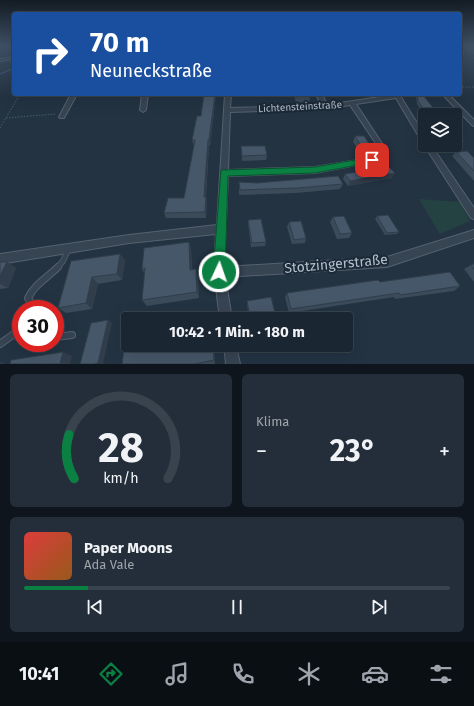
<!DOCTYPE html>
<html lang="de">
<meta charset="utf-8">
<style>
:root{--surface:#1a2632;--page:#232e3a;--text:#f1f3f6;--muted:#9fa5ac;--line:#38434d;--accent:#0b8043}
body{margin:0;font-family:"Fira Sans",sans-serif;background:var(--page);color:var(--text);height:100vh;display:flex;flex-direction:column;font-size:15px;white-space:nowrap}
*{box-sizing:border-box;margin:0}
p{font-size:13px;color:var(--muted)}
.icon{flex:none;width:22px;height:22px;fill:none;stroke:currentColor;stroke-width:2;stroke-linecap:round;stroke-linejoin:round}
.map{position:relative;height:364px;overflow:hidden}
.drawer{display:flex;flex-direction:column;gap:10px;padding:10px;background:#0e151c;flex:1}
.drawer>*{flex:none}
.top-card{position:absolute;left:12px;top:12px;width:450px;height:84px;border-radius:4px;box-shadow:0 4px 16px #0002,0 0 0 1px var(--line);background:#1a4fa0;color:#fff;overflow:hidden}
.fabs{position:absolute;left:418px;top:108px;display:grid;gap:8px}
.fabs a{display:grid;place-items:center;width:44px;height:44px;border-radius:4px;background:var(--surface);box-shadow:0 4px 16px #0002,0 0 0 1px var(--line);font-size:20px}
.speed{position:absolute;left:12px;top:300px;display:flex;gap:8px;font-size:20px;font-weight:700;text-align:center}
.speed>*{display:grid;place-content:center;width:52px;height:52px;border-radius:50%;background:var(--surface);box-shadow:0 4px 16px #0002,0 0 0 1px var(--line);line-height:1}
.speed .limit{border:6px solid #d22;background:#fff;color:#111}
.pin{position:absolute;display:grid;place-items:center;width:34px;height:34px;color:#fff;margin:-17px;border-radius:8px;box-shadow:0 2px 6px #0006}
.me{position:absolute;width:44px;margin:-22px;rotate:3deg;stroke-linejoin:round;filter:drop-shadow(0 0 3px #0008)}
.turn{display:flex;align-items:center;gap:14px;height:84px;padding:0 12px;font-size:18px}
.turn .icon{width:52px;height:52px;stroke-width:2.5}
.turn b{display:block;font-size:28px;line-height:34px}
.big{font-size:30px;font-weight:700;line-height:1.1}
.drawer .tile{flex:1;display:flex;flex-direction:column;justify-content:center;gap:6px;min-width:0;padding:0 14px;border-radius:6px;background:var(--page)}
.drawer .dial{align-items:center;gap:0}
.dial svg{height:104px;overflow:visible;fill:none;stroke:var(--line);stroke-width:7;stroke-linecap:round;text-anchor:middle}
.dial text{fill:var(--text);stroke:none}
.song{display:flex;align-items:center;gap:12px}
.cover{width:48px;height:48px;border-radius:6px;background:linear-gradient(135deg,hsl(0 70% 55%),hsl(30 70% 35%))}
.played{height:4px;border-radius:2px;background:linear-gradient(90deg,var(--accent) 15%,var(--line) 15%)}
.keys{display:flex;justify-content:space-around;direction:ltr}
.heat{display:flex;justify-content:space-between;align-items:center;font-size:22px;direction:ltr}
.drawer .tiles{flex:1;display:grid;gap:10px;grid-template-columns:1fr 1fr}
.tile:last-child{grid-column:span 2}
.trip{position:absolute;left:121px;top:312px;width:232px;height:40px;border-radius:4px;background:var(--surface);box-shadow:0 4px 16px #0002,0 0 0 1px var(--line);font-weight:700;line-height:40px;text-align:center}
.tabs{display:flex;height:64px;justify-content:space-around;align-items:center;background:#0a0f14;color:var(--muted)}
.tabs .icon{width:28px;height:28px}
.tabs .active{color:var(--accent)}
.tabs b{font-size:18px;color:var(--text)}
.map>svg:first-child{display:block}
.green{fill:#254243}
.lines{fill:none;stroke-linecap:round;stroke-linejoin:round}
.stream{stroke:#344f6a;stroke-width:1.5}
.lane-far1-casing{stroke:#55626f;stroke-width:6}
.lane-casing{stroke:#55626f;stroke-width:8}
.street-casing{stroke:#55626f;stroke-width:2}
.path{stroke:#435f60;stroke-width:1;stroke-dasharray:1.5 1.5;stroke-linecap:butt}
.lane-far1{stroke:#374452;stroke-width:4.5}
.lane{stroke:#374452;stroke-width:6}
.street{fill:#374452;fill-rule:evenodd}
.wall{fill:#3c4b5a}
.shaded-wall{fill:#313d4a}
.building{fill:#465769;stroke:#313d4a}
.route{fill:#0b8043;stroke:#07532c}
.labels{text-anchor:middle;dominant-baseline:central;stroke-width:4;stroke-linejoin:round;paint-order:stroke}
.far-street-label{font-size:10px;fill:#b4bfcc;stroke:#1c2937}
.near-street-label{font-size:14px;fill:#b4bfcc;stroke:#1c2937}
</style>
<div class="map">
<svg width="474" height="364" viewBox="0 0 474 364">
<rect width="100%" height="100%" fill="#233342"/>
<!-- green -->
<path class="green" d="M419 199 460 202 470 221 440 234Z"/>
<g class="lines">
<!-- stream -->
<path class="stream" d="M0 74 14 68"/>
<defs>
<path id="lane-far1" d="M57 268 63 261 68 250"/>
<path id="lane" d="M35 309 28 298C35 284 47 278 58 267
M55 337 72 335
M0 344 21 329"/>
<path id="street" d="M460 50 463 51V53H460Z
M14 57V59L0 61V59Z
M71 94H77L64 118H60L59 117Z
M142 94H148L146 110 143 112 140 110Z
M225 94H231L230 108 321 105 316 94H322L327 105 399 94 425 136V145H431L474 208V219L471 218 424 145V144L422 142 396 98 356 104 383 145 387 155 386 157 372 162 315 173 228 176 224 267 387 257 474 230V238L387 267 225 277 232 319H220L214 272 216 234 129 243 0 264V254L129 235 217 225ZM350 105 377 145 379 154 370 158 315 167 228 170 230 112 325 109Z
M442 94H448L474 120V126L472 125Z
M224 345H236L240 364H226Z"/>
</defs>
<!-- lane-far1 casing -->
<use href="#lane-far1" class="lane-far1-casing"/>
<!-- lane casing -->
<use href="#lane" class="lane-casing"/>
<!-- street casing -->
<use href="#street" class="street-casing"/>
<!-- path -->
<path class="path" d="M467 54 474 58
M460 87H474
M6 118 55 114
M0 128 20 94"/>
<!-- lane-far1 -->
<use href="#lane-far1" class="lane-far1"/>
<!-- lane -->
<use href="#lane" class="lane"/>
<!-- street -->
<use href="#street" class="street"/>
</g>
<!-- wall -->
<path class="wall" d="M460 46H474V54L460 48Z
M204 94H218V95H216L210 146H209L206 197 207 203 206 218H166L164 213 184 198 194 146 192 140 201 116Z
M294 94H308L310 98 309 102 296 103Z
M416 94H422L439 115H425V116L417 104Z
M455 132 464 141 462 143H455Z
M355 136 370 145 368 150 359 151 353 142Z
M241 146 267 155 266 160 242 161Z
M456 152 474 158V181L452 156Z
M345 174 392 178 348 186 343 179Z
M239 182 257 183 343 184 340 189 296 193 239 195Z
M377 216 399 232 397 234 385 235 375 219Z
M333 217 352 233 349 238 337 239 330 222Z
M248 220 266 242 265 246 251 247 248 224Z
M289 222 306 238 305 243 292 244 287 227Z
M189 242 191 249 192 270 198 276 199 298 147 306 142 300 145 274 142 269Z
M120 254 125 261 122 280 98 284 92 309 66 313 58 308 71 261Z
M0 262H7L16 268 8 288 0 289Z
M474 264V282L464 269 471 265Z
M380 282 460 286 454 291 395 299 394 297 289 313 285 297 287 293Z
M247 301 275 313 274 317 260 319H249L247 304Z
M214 345 215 364H122Z"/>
<!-- shaded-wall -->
<path class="shaded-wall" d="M215 94H216V95L210 146 209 140Z
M208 140 209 146 205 203 204 197Z
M395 173 392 178 348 186 350 181Z
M206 197 207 203 206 218 205 212Z
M189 242 191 249 192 277 190 270Z
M120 254 125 261 122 280 117 274Z
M7 262 16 268 8 288 0 284V276Z
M196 269 198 276 199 298 197 292Z
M92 277 98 284 92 309 86 303Z
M108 320 112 323 103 364H100L98 363Z
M213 345H214L215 364 214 360Z
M63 352 72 356 70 364H60Z
M0 362 4 363V364H0Z"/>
<!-- building -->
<path class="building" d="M465 46H474V49Z
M204 94H215L209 140H208L204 197H206L205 212 164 213 168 198H184L195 140H192L197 116H201Z
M296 94H308L310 98H297Z
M418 94H422L439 115H428L418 101Z
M455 132 464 141H455Z
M355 136H364L370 145 361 146Z
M241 146H265L267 155 242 156Z
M467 151 474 158V171L456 152Z
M388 166 395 173 350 181 345 174Z
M338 176 343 184 298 188 240 190 239 182 257 183Z
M388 215 399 232 387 233 377 216Z
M344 216 352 233 340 234 333 217Z
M261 219 266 242 252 243 248 220Z
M301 221 306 238 294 240 289 222Z
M189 242 190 270 196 269 197 292 142 300 145 268 142 269 144 248Z
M120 254 117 274 92 277 86 303 58 308 71 261Z
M0 262H7L0 276Z
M474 264V269L471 265Z
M450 272 460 286 400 295 399 293 291 309 287 293 378 280 380 282Z
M271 297 275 313 250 317 247 301Z
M108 320 98 363 94 364H80L91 323Z
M130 345H213L214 360 195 364H122L124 349 130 348Z
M63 352 60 364H10L11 360Z"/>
<!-- sky -->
<linearGradient id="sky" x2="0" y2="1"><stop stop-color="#131c24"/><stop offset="0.47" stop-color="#3f5065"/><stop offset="1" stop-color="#3f5065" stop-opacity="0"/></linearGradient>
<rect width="474" height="97" fill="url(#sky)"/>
<!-- route -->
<path class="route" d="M372 157 375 158V162L315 173 228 176 225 272 223 276 219 278 215 276 213 272 221 170 315 167Z"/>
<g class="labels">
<!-- far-street labels -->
<g class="far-street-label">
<text transform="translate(300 107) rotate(-3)">Lichtensteinstraße</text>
</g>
<!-- near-street labels -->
<g class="near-street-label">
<text transform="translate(336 264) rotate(-5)">Stotzingerstraße</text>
</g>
</g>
</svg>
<div class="fabs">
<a><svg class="icon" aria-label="layers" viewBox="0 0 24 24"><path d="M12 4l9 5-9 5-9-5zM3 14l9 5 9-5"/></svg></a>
</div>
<div class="speed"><div class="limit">30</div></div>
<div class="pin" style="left:372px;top:160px;background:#d93025"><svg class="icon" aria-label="arrive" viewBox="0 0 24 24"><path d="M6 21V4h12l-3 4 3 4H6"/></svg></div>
<svg class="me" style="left:219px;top:272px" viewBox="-20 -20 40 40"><circle r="17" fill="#0b8043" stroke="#fff" stroke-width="3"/><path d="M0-11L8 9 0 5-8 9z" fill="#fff"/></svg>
<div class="trip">10:42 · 1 Min. · 180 m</div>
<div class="top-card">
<div class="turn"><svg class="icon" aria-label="right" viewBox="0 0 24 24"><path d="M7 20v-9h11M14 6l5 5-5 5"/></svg><div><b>70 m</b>Neuneckstraße</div></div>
</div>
</div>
<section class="drawer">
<div class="tiles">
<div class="tile dial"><svg viewBox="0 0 100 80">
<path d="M14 69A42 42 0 1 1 86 69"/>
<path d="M14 69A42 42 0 0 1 10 35" stroke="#0b8043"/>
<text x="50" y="56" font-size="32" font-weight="700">28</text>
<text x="50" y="72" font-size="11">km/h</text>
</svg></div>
<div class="tile"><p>Klima</p>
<div class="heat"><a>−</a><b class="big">23°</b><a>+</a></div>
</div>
<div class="tile">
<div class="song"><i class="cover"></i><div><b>Paper Moons</b><p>Ada Vale</p></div></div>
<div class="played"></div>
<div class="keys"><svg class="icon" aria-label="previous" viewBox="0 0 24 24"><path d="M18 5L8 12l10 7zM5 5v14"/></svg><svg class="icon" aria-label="pause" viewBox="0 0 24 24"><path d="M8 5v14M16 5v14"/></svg><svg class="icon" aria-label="next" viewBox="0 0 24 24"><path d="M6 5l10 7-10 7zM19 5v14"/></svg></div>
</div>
</div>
</section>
<nav class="tabs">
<b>10:41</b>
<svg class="icon active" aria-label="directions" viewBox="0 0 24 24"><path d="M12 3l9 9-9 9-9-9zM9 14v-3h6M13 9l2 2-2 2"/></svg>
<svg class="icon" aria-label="music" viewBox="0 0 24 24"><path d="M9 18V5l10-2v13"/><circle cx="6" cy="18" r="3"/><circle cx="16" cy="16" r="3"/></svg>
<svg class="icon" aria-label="phone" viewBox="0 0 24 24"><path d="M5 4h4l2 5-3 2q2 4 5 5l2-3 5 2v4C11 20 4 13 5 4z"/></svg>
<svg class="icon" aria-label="climate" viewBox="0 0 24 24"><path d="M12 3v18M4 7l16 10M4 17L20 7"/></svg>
<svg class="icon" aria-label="car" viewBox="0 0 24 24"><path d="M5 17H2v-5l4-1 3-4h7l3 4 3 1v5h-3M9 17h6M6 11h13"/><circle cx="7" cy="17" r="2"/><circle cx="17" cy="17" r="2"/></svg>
<svg class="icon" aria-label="filters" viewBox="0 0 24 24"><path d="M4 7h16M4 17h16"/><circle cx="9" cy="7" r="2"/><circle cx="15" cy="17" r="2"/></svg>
</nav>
